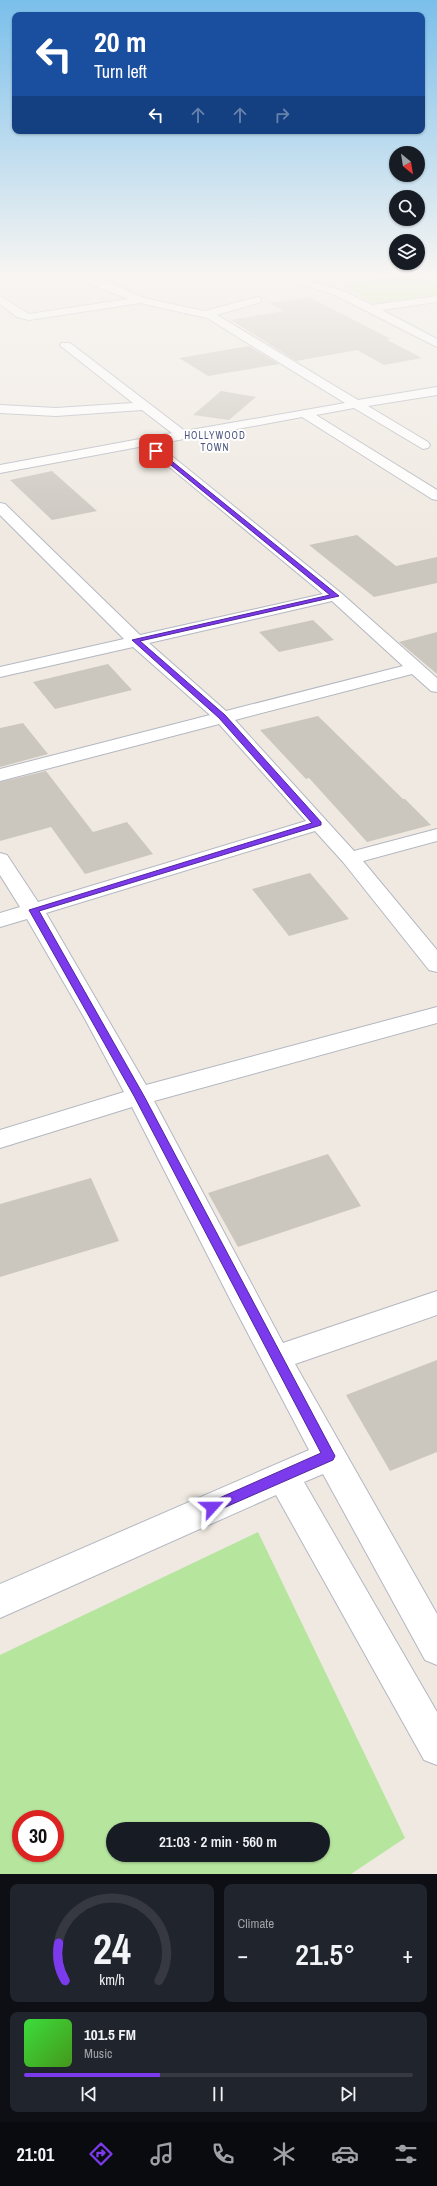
<!DOCTYPE html>
<meta charset="utf-8">
<style>
:root{--surface:#171b24;--page:#20242c;--text:#f1f3f6;--muted:#9ea1a6;--line:#363941;--accent:#7c3aed}
body{margin:0;font-family:"Archivo Narrow",sans-serif;background:var(--page);color:var(--text);height:100vh;display:flex;flex-direction:column;font-size:15px;white-space:nowrap}
*{box-sizing:border-box;margin:0}
p{font-size:13px;color:var(--muted)}
.icon{flex:none;width:22px;height:22px;fill:none;stroke:currentColor;stroke-width:2;stroke-linecap:round;stroke-linejoin:round}
.map{position:relative;height:1874px;overflow:hidden}
.details{display:flex;flex-direction:column;gap:10px;padding:10px;background:#0d0f14;flex:1}
.details>*{flex:none}
.guide{position:absolute;left:12px;top:12px;width:413px;height:122px;border-radius:8px;box-shadow:0 1px 3px #0004;background:#1a4fa0;color:#fff;overflow:hidden}
.needle{width:26px;rotate:150deg}
.fabs{position:absolute;left:389px;top:146px;display:grid;gap:8px}
.fabs a{display:grid;place-items:center;width:36px;height:36px;border-radius:50%;background:var(--surface);box-shadow:0 1px 3px #0004;font-size:20px}
.speed{position:absolute;left:12px;top:1810px;display:flex;gap:8px;font-size:20px;font-weight:700;text-align:center}
.speed>*{display:grid;place-content:center;width:52px;height:52px;border-radius:50%;background:var(--surface);box-shadow:0 1px 3px #0004;line-height:1}
.speed .limit{border:6px solid #d22;background:#fff;color:#111}
.pin{position:absolute;display:grid;place-items:center;width:34px;height:34px;color:#fff;margin:-17px;border-radius:8px;box-shadow:0 2px 6px #0006}
.me{position:absolute;width:44px;margin:-22px;rotate:66deg;stroke-linejoin:round;filter:drop-shadow(0 0 3px #0008)}
.turn{display:flex;align-items:center;gap:14px;height:84px;padding:0 16px;font-size:18px}
.turn .icon{width:52px;height:52px;stroke-width:2.5}
.turn b{display:block;font-size:28px;line-height:34px}
.lanes{display:flex;align-items:center;height:38px;padding:0 16px;background:#0003;justify-content:center;gap:20px;direction:ltr}
.lanes .off{opacity:.35}
.big{font-size:30px;font-weight:600;line-height:1.1}
.details .tile{flex:1;display:flex;flex-direction:column;justify-content:center;gap:6px;min-width:0;padding:0 14px;border-radius:8px;background:var(--page)}
.details .dial{align-items:center;gap:0}
.dial svg{height:104px;overflow:visible;fill:none;stroke:var(--line);stroke-width:7;stroke-linecap:round;text-anchor:middle}
.dial text{fill:var(--text);stroke:none}
.song{display:flex;align-items:center;gap:12px}
.cover{width:48px;height:48px;border-radius:6px;background:linear-gradient(135deg,hsl(120 70% 55%),hsl(100 70% 35%))}
.played{height:4px;border-radius:2px;background:linear-gradient(90deg,var(--accent) 35%,var(--line) 35%)}
.keys{display:flex;justify-content:space-around;direction:ltr}
.heat{display:flex;justify-content:space-between;align-items:center;font-size:22px;direction:ltr}
.details .tiles{flex:1;display:grid;gap:10px;grid-template-columns:1fr 1fr}
.tile:last-child{grid-column:span 2}
.trip{position:absolute;left:106px;top:1822px;width:224px;height:40px;border-radius:20px;background:var(--surface);box-shadow:0 1px 3px #0004;font-weight:600;line-height:40px;text-align:center}
.tabs{display:flex;height:64px;justify-content:space-around;align-items:center;background:#090b0e;color:var(--muted)}
.tabs .icon{width:28px;height:28px}
.tabs .selected{color:var(--accent)}
.tabs b{font-size:18px;color:var(--text)}
.map>svg:first-child{display:block}
.green{fill:#b6e59e;fill-rule:evenodd}
.pitch{fill:#c9ec9a}
.building{fill:#cbc7bf}
.lines{fill:none;stroke-linecap:round;stroke-linejoin:round}
.minor-casing{stroke:#b4b7c1;stroke-width:2}
.minor{fill:#fff;fill-rule:evenodd}
.route{fill:#7c3aed;stroke:#51269a}
.labels{text-anchor:middle;dominant-baseline:central;stroke-width:4;stroke-linejoin:round;paint-order:stroke}
.far-neighbourhood-label{font-size:10px;letter-spacing:1px;fill:#4d5680;stroke:#fff}
</style>
<div class="map">
<svg width="437" height="1874" viewBox="0 0 437 1874">
<rect width="100%" height="100%" fill="#efe9e1"/>
<!-- green -->
<path class="green" d="M258 1532 405 1838 351 1874H0V1655ZM21 1819H55V1853H21ZM113 1829H323V1855H113Z"/>
<!-- pitch -->
<path class="pitch" d="M409 275H416L437 286V295L376 304 342 285Z"/>
<!-- building -->
<path class="building" d="M309 297 391 339 387 340 422 358 384 365 357 350 296 361 231 320 284 311 269 303Z
M249 346 279 364 208 376 179 358Z
M221 391 256 397 229 420 193 415Z
M52 471 97 511 52 520 10 480Z
M357 535 396 566 437 557V583L374 597 309 545Z
M313 620 334 640 279 652 259 632Z
M437 632V674L399 642Z
M108 664 132 690 55 709 33 682Z
M318 716 403 799H405L431 825 367 842 309 778 306 779 260 730Z
M23 723 48 754 0 767V728Z
M46 771 93 832 127 822 153 854 85 874 51 827 0 841V782Z
M310 873 349 919 289 936 252 889Z
M328 1154 361 1206 238 1247 208 1193Z
M91 1178 119 1241 0 1277V1204Z
M437 1360V1452L390 1471 346 1395Z"/>
<g class="lines">
<defs>
<path id="minor" d="M78 275H91L144 298 205 311 257 297 261 298V302L217 315 358 400 437 387V395L368 406 428 442 430 445 428 448 423 449 354 408 316 415 437 490V500L432 499 302 417 157 444 341 593 437 678V692L431 691 412 674 235 720 354 851 437 829V841L363 861 437 950V972L429 970 343 862 315 831 46 913 146 1085 437 1007V1023L154 1101 283 1343 437 1291V1315L295 1364 437 1614V1665L425 1660 323 1474 304 1482 437 1712V1765L424 1760 276 1495 0 1618V1584L309 1450 232 1303 132 1107 0 1148V1130L124 1092 85 1019 27 919 0 927V913L20 907 0 875V853L7 855 38 902 306 821 219 724 0 781V769L210 715 133 647 0 677V667L124 639 0 515V503L5 504 140 635 323 594 144 446 0 473V465L172 433 142 410 56 416 0 413V405L56 408 133 403 62 347 60 345 62 343H70L185 431 345 403 207 318 140 303 29 320 17 317 0 304V296L29 314 128 299 90 284ZM332 601 403 666 226 711 149 643Z
M269 275H287L341 290 372 305 437 296V302L382 310 437 339V347L333 294Z"/>
</defs>
<!-- minor casing -->
<use href="#minor" class="minor-casing"/>
<!-- minor -->
<use href="#minor" class="minor"/>
</g>
<!-- sky -->
<linearGradient id="sky" x2="0" y2="1"><stop stop-color="#7abfeb"/><stop offset="0.51" stop-color="#f8f5f2"/><stop offset="1" stop-color="#f8f5f2" stop-opacity="0"/></linearGradient>
<rect width="437" height="538" fill="url(#sky)"/>
<!-- route -->
<path class="route" d="M155 450H158L339 596 140 641 225 715 321 822V825L39 911 144 1096 335 1456 333 1460 212 1513 208 1511 206 1507 208 1503 321 1453 134 1096 29 910 312 823 219 718 132 640 330 595 155 452Z"/>
<g class="labels">
<!-- far-neighbourhood labels -->
<g class="far-neighbourhood-label">
<text x="215" y="435">HOLLYWOOD<tspan x="215" dy="12">TOWN</tspan></text>
</g>
</g>
</svg>
<div class="fabs">
<a><svg class="needle" viewBox="-14 -14 28 28"><path d="M0-13l5 13h-10z" fill="#e53935"/><path d="M0 13l5-13h-10z" fill="#9ea1a6"/></svg></a>
<a><svg class="icon" aria-label="search" viewBox="0 0 24 24"><circle cx="10" cy="10" r="6"/><path d="M15 15l6 6"/></svg></a>
<a><svg class="icon" aria-label="layers" viewBox="0 0 24 24"><path d="M12 4l9 5-9 5-9-5zM3 14l9 5 9-5"/></svg></a>
</div>
<div class="speed"><div class="limit">30</div></div>
<div class="pin" style="left:156px;top:451px;background:#d93025"><svg class="icon" aria-label="arrive" viewBox="0 0 24 24"><path d="M6 21V4h12l-3 4 3 4H6"/></svg></div>
<svg class="me" style="left:212px;top:1507px" viewBox="-20 -20 40 40"><path d="M0-17L14 15 0 8-14 15z" fill="#7c3aed" stroke="#fff" stroke-width="4"/></svg>
<div class="trip">21:03 · 2 min · 560 m</div>
<div class="guide">
<div class="turn"><svg class="icon" aria-label="left" viewBox="0 0 24 24"><path d="M17 20v-9H6M10 6l-5 5 5 5"/></svg><div><b>20 m</b>Turn left</div></div>
<div class="lanes"><svg class="icon" aria-label="left" viewBox="0 0 24 24"><path d="M17 20v-9H6M10 6l-5 5 5 5"/></svg><svg class="icon off" aria-label="ahead" viewBox="0 0 24 24"><path d="M12 20V5M6 11l6-6 6 6"/></svg><svg class="icon off" aria-label="ahead" viewBox="0 0 24 24"><path d="M12 20V5M6 11l6-6 6 6"/></svg><svg class="icon off" aria-label="right" viewBox="0 0 24 24"><path d="M7 20v-9h11M14 6l5 5-5 5"/></svg></div>
</div>
</div>
<section class="details">
<div class="tiles">
<div class="tile dial"><svg viewBox="0 0 100 80">
<path d="M14 69A42 42 0 1 1 86 69"/>
<path d="M14 69A42 42 0 0 1 9 40" stroke="#7c3aed"/>
<text x="50" y="56" font-size="32" font-weight="700">24</text>
<text x="50" y="72" font-size="11">km/h</text>
</svg></div>
<div class="tile"><p>Climate</p>
<div class="heat"><a>−</a><b class="big">21.5°</b><a>+</a></div>
</div>
<div class="tile">
<div class="song"><i class="cover"></i><div><b>101.5 FM</b><p>Music</p></div></div>
<div class="played"></div>
<div class="keys"><svg class="icon" aria-label="previous" viewBox="0 0 24 24"><path d="M18 5L8 12l10 7zM5 5v14"/></svg><svg class="icon" aria-label="pause" viewBox="0 0 24 24"><path d="M8 5v14M16 5v14"/></svg><svg class="icon" aria-label="next" viewBox="0 0 24 24"><path d="M6 5l10 7-10 7zM19 5v14"/></svg></div>
</div>
</div>
</section>
<nav class="tabs">
<b>21:01</b>
<svg class="icon selected" aria-label="directions" viewBox="0 0 24 24"><path d="M12 3l9 9-9 9-9-9zM9 14v-3h6M13 9l2 2-2 2"/></svg>
<svg class="icon" aria-label="music" viewBox="0 0 24 24"><path d="M9 18V5l10-2v13"/><circle cx="6" cy="18" r="3"/><circle cx="16" cy="16" r="3"/></svg>
<svg class="icon" aria-label="phone" viewBox="0 0 24 24"><path d="M5 4h4l2 5-3 2q2 4 5 5l2-3 5 2v4C11 20 4 13 5 4z"/></svg>
<svg class="icon" aria-label="climate" viewBox="0 0 24 24"><path d="M12 3v18M4 7l16 10M4 17L20 7"/></svg>
<svg class="icon" aria-label="car" viewBox="0 0 24 24"><path d="M5 17H2v-5l4-1 3-4h7l3 4 3 1v5h-3M9 17h6M6 11h13"/><circle cx="7" cy="17" r="2"/><circle cx="17" cy="17" r="2"/></svg>
<svg class="icon" aria-label="filters" viewBox="0 0 24 24"><path d="M4 7h16M4 17h16"/><circle cx="9" cy="7" r="2"/><circle cx="15" cy="17" r="2"/></svg>
</nav>
